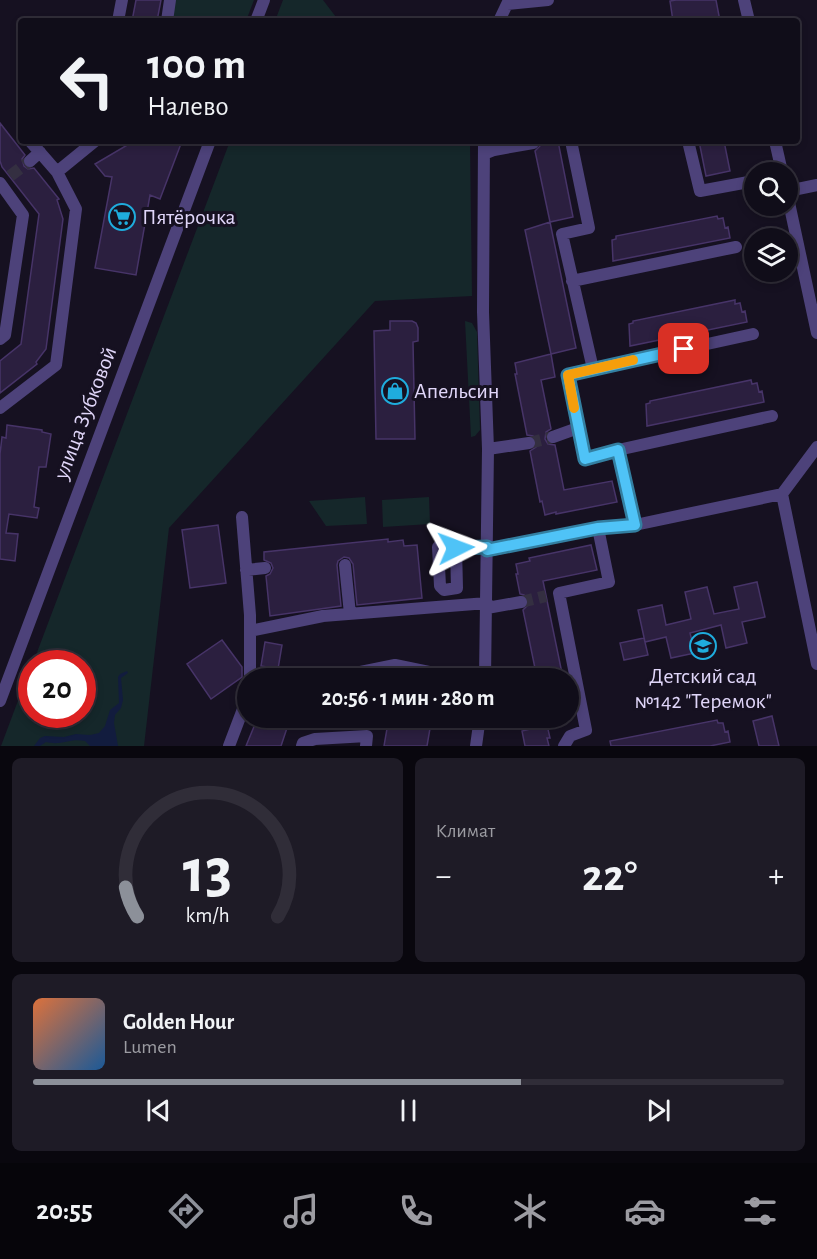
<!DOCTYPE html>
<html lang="ru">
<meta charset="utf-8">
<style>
:root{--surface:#100d19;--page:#1e1b26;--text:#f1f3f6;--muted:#9c9ca2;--line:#302d38;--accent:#8c9099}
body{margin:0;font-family:"Alegreya Sans",sans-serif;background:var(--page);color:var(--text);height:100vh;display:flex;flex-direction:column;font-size:22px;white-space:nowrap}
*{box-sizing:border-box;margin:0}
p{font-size:20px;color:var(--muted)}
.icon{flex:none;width:33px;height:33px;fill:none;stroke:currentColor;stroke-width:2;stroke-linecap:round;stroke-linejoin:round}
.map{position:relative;height:746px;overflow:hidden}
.side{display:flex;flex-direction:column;gap:12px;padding:12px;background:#09070e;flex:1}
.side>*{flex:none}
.guide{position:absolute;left:18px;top:18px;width:782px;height:126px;border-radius:6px;box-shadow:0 3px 9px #0003,0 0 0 2px var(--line);background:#100d19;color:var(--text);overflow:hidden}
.buttons{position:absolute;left:744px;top:162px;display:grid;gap:12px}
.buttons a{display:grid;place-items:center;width:54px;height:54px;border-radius:50%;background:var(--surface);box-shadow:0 3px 9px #0003,0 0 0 2px var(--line);font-size:30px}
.speed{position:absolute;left:18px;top:650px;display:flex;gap:12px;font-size:30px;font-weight:700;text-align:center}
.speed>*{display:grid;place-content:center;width:78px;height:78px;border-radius:50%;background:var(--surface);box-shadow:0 3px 9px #0003,0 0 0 2px var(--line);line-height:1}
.speed .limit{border:9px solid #d22;background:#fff;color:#111}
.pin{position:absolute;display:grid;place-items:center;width:51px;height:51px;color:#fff;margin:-26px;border-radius:12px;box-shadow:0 3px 9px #0006}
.me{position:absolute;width:66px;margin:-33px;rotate:87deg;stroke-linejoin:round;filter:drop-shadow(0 0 4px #0008)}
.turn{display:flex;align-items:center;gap:21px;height:126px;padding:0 30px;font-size:27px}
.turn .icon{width:78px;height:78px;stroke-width:2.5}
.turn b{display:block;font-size:42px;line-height:51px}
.big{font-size:45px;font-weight:700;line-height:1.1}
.side .widget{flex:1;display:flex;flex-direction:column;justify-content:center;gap:9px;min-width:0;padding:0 21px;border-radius:9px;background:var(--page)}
.side .dial{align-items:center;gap:0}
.dial svg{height:156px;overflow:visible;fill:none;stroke:var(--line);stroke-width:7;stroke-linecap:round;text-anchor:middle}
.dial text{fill:var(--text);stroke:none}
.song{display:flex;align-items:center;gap:18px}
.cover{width:72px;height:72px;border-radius:9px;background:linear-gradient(135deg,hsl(20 70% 55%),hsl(210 70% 35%))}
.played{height:6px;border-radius:3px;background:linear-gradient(90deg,var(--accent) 65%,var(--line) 65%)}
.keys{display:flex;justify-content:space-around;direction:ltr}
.heat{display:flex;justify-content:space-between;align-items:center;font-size:33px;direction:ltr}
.side .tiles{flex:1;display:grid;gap:12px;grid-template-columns:1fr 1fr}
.widget:last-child{grid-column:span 2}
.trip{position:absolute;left:237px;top:668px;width:342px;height:60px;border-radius:30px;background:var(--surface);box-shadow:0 3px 9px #0003,0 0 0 2px var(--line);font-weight:700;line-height:60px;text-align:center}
.tabs{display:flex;height:96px;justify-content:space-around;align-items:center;background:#06050a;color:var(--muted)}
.tabs .icon{width:42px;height:42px}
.tabs .current{color:var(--accent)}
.tabs b{font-size:27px;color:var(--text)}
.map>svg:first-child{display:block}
.green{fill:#15272a}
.water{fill:#121c3e}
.building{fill:#2b1f3f;stroke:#473468;stroke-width:1.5}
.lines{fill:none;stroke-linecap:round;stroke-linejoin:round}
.minor-tunnel{stroke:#342f41;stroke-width:12;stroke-dasharray:12 6;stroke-linecap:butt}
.minor{stroke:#4d427a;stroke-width:12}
.route-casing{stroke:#337fa1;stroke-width:15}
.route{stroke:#4fc3f7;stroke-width:10}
.slow{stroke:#f59e0b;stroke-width:10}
.labels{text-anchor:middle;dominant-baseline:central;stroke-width:6;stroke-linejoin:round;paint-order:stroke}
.poi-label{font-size:22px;fill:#e0d6f9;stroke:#161121;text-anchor:start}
.street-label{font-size:22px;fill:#e0d6f9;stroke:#161121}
</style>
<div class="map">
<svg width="817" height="746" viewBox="0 0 817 746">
<rect width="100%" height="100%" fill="#161121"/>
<!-- green -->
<path class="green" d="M173 0H254L246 21H170Z
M283 0H323L339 21H275Z
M230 141H470L472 296 375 301 169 528 144 746H1L31 666 32 714H82V663H33Z
M465 321 472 323 477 332 480 430 475 436 471 437Z
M365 497 367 524 326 526 309 501Z
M429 497 430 524 383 527 382 500Z"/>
<!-- water -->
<path class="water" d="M127 671 128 673 121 678 123 700 121 708 115 715 114 723 118 746H90L85 741C69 738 62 746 46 742L40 746H34L40 738 45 736 64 737 76 734 90 735 99 733 105 726 110 710 119 703 118 677 120 674Z"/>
<!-- building -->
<path class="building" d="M136 0H161L157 21H132Z
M676 0H716L720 21H673L670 1Z
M0 123 25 155 22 159 24 166 28 169 34 168 59 199 57 200 63 219 46 349 36 362 37 364 0 393V361L21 344 39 214 2 167 0 161Z
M134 141H182L160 199 150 195 136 275 95 268 112 177 105 176 95 164Z
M541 141H558L573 217 550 222 535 151 540 146Z
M699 141H724L730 171 706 176Z
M717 216 718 219 723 218 725 228 728 227 730 238 613 261 612 240 616 239V236Z
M550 222 576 348 551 354 525 230Z
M735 300V304L740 303 742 312 745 311 747 322 630 346 629 324 633 323V321Z
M390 321H412L416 323 418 328V341L413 342 415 439H376L374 331 390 330Z
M551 354 555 377 541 380 551 429 546 432 545 439 548 444 555 445 564 490 612 481 617 502 556 514V512L545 515 542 501 540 502 530 451 536 447 537 441 533 436 527 435 515 374H517L515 363Z
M751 380 752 384 757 383 759 392 762 391 764 402 647 426 646 404 650 403V401Z
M7 425 42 430V432L51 434 46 467H39L34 507 39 508 37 518 9 514 6 533 18 534 15 561 0 559V454L2 437 6 438Z
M218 525 226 583 190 588 182 530Z
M388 539V542L403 540 404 546 417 545 422 598 357 605 353 564 349 558 344 557 338 561 337 565 341 606 270 616 266 576 270 574 273 568 271 563 264 560V552Z
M591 545 597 570 543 581 563 678H537L523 610 528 605 529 600 524 595 520 594 516 574H518L516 564 530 561 529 558Z
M757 582 765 617 742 622 747 643 726 648 721 625 690 633 695 653 671 658 666 637 645 642 638 610 662 605 666 625 691 619 685 592 707 587 714 614 739 609 734 587Z
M644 638 648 655 624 660 620 643Z
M222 640 242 667V677L211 699 187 664Z
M265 642 282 645 278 669 261 666Z
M772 716 779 746H759L753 721Z
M258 717H304L288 725 281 746H246Z
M389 717H432L427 746H384Z
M717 720 718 723H723L725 732 728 731 730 742 710 746H611L610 741Z
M547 725 550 738H547L549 746H525L522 731Z"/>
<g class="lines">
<!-- minor-tunnel -->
<path class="minor-tunnel" d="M10 176 30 161
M529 443 553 437
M521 602 546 596"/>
<!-- minor -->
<path class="minor" d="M744 0 749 21
M507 4 548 0
M118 21 122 0
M167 21 170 0
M256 21 264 0
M499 21 509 0
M30 141 57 172 95 141
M484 141 483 312 488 449 485 678
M571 141 589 228 562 234 593 369 568 375 585 458 618 450 635 525
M688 141 700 191 754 181
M775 141 782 172
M484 154 494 150 533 143
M30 161 40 152
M0 183 23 215 5 335 0 339
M788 191 817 185
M788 198 817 333
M572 281 736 247
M593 369 753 334
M0 408 56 365 76 209 57 172
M553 437 578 428
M817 447 782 494 817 664
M488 449 529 443
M618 450 772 416
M242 517 250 615V678
M456 548V542L442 543 438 547 440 586 444 590 457 588 456 548 487 547
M487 551 598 528 635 525 782 494
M345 565 350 614
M246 570 265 568
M487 608 521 602
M250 631 323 616 487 603
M331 678 395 665 458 678
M0 701 210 141
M229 746 248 696
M302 746 303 743 315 739 367 736 366 746
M476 746 480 717
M564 746 570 736 586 730 559 593 609 582 598 528"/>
</g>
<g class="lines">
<defs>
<path id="route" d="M456 548 487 547V550L598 528 635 525 618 450 585 459 568 375 684 349"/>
</defs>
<!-- route casing -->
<use href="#route" class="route-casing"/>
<!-- route -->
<use href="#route" class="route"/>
<!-- slow -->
<path class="slow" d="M574 408 568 375 633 360"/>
</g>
<!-- icons -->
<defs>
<symbol id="supermarket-ring" viewBox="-11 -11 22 22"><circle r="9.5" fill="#161121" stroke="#1facdd" stroke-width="1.5"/><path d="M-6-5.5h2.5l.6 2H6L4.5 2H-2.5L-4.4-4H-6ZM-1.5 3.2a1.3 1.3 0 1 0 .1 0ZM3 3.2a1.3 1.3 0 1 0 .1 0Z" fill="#1facdd"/></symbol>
<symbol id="shop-ring" viewBox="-11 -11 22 22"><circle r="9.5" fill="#161121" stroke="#1facdd" stroke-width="1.5"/><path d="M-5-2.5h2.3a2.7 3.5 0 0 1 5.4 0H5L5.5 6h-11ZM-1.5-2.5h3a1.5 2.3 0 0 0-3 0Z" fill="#1facdd"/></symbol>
<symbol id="school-ring" viewBox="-11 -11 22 22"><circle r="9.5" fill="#161121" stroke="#1facdd" stroke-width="1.5"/><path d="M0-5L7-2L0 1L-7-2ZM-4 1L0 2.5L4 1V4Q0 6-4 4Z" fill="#1facdd"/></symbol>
</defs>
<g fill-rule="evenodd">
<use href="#supermarket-ring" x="107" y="202" width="30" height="30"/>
<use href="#shop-ring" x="380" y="376" width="30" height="30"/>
<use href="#school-ring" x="688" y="631" width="30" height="30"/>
</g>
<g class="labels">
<!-- poi labels -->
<g class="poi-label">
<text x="142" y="217">Пятёрочка</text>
<text x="414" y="391">Апельсин</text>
<text x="703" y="676" text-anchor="middle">Детский сад<tspan x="703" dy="25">№142 "Теремок"</tspan></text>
</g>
<!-- street labels -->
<g class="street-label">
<text transform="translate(85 413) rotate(-69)">улица Зубковой</text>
</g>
</g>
</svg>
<div class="buttons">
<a><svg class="icon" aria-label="search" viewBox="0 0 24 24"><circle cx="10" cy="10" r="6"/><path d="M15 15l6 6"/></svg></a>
<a><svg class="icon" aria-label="layers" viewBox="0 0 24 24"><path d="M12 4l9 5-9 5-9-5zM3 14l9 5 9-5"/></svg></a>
</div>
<div class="speed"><div class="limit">20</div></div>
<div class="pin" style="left:684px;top:349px;background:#d93025"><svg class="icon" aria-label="arrive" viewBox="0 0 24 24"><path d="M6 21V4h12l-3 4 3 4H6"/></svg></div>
<svg class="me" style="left:456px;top:548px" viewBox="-20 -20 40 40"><path d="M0-17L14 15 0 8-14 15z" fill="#4fc3f7" stroke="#fff" stroke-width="4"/></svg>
<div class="trip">20:56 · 1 мин · 280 m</div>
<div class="guide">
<div class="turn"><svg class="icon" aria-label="left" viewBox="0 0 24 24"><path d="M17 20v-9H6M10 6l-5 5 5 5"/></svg><div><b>100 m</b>Налево</div></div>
</div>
</div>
<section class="side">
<div class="tiles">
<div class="widget dial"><svg viewBox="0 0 100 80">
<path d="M14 69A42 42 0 1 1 86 69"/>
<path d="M14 69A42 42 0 0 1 8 54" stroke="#8c9099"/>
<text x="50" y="56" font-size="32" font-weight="700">13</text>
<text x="50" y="72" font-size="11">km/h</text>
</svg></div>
<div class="widget"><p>Климат</p>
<div class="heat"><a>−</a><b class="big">22°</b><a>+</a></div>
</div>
<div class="widget">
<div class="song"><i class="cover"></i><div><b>Golden Hour</b><p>Lumen</p></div></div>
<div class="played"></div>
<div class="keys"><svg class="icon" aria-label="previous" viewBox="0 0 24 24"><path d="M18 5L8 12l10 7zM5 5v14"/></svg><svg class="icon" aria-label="pause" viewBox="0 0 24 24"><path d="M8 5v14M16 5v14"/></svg><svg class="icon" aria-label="next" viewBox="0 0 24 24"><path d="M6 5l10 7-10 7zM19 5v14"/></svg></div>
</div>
</div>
</section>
<nav class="tabs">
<b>20:55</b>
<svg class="icon current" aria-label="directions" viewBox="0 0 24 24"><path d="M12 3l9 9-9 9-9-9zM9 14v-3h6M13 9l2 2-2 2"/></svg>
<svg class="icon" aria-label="music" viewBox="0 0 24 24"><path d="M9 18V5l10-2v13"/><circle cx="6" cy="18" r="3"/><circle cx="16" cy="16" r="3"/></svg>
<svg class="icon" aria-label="phone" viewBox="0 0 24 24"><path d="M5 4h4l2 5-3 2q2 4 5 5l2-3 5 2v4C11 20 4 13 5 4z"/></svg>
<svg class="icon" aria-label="climate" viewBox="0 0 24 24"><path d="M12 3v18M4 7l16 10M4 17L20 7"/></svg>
<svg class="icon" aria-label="car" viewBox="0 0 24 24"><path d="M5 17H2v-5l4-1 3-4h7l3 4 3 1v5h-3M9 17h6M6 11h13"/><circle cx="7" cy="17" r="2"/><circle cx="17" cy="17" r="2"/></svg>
<svg class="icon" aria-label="filters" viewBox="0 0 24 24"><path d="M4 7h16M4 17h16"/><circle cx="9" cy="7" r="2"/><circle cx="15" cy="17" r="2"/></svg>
</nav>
